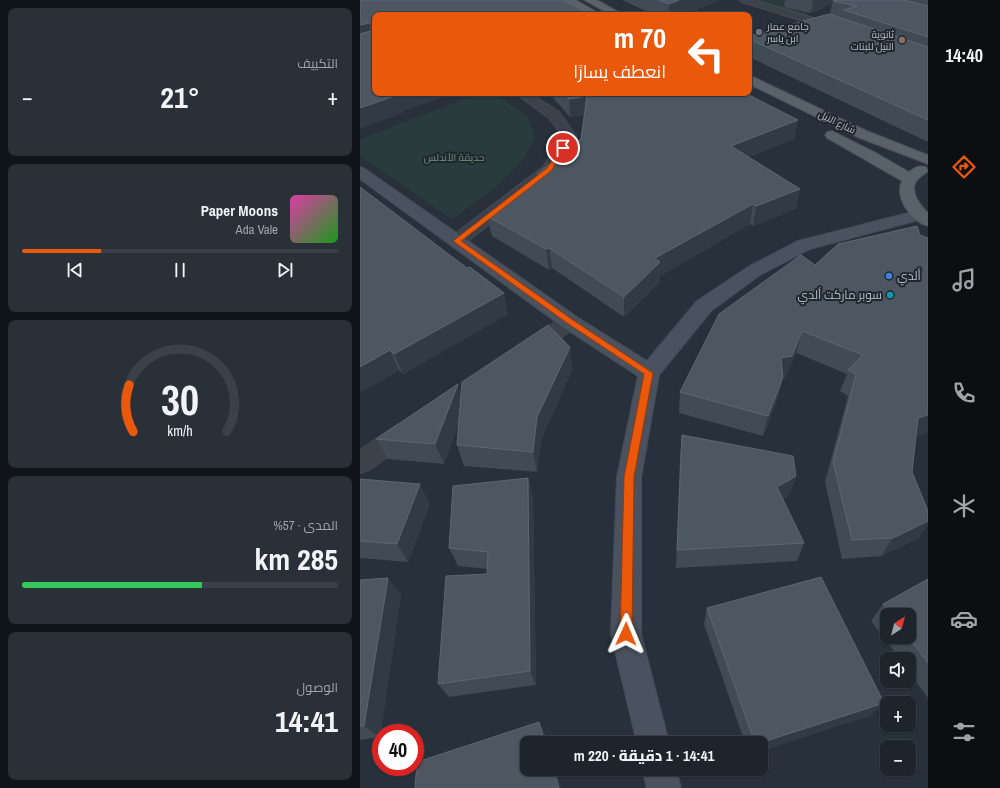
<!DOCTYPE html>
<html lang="ar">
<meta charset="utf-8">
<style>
:root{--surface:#1d242c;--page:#2a3038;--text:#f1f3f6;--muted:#a0a4a9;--line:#3b4148;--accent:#ea580c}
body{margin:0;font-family:"Archivo Narrow",Cairo,sans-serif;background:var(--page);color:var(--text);direction:rtl;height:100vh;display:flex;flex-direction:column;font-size:15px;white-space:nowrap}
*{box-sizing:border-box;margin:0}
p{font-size:13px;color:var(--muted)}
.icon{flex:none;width:22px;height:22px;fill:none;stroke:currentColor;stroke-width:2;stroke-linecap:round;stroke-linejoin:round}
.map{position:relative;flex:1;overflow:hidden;direction:ltr}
.panel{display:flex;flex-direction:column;gap:8px;padding:8px;background:#101418;width:360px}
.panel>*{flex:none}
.banner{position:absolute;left:12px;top:12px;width:380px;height:84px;border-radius:8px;box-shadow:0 1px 3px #0004,0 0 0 1px var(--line);direction:rtl;background:#ea580c;color:#fff;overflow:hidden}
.needle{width:26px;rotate:36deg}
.controls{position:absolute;left:520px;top:608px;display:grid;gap:8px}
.controls a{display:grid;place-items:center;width:36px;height:36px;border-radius:8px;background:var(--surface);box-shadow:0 1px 3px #0004,0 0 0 1px var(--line);font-size:20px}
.speed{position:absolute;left:12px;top:724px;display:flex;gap:8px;font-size:20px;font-weight:700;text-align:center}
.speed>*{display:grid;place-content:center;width:52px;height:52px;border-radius:50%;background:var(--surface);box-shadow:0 1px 3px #0004,0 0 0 1px var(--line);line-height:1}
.speed .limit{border:6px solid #d22;background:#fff;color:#111}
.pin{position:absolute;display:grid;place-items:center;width:34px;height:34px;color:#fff;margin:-17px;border:2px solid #fff;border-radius:50%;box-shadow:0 1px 4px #0007}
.me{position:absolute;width:44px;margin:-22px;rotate:1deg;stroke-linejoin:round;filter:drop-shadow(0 0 3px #0008)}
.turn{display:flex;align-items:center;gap:14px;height:84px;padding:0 20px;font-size:18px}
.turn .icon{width:52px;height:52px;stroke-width:2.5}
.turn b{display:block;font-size:28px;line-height:34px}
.big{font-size:30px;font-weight:800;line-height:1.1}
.panel .tile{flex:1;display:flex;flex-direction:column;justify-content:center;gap:6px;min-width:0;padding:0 14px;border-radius:8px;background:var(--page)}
.panel .dial{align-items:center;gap:0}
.dial svg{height:104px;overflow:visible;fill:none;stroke:var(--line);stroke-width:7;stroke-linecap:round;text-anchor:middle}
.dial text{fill:var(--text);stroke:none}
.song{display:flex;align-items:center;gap:12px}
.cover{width:48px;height:48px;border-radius:6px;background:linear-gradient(135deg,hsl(320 70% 55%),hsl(120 70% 35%))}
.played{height:4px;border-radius:2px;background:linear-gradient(90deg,var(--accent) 25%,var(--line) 25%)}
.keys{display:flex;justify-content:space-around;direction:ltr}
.heat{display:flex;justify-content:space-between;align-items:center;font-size:22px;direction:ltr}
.charge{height:6px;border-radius:3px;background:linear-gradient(90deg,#34c759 57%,var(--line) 0)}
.trip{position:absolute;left:160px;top:736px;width:248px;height:40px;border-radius:8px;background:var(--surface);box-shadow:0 1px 3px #0004,0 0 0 1px var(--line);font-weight:800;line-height:40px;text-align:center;direction:rtl}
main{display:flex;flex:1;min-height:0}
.menu{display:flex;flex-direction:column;width:72px;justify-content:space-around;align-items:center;background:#0c0e12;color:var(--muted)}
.menu .icon{width:28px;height:28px}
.menu .active{color:var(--accent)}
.menu b{font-size:18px;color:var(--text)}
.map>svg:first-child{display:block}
.green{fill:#293b3c}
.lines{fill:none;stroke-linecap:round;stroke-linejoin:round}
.street-casing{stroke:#444b54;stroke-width:2}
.secondary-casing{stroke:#444b54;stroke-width:2}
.primary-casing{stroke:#444b54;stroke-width:2}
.street{fill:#3b424b;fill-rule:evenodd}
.secondary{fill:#49525e;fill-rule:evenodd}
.primary{fill:#59616b;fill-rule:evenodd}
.wall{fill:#404b56;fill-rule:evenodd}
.shaded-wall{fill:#313b46}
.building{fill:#4d5762;stroke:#5d6772}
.route{fill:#ea580c;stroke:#983908}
.worship-dot{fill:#6b7280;stroke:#202730;stroke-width:1.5}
.education-dot{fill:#8d6e63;stroke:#202730;stroke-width:1.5}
.shop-dot{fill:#3f7fe0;stroke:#202730;stroke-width:1.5}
.culture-dot{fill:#0f9aa8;stroke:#202730;stroke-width:1.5}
.labels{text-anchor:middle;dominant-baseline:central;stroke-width:4;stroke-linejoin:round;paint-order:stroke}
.far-poi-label{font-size:10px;fill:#b7bdc6;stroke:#202730;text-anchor:start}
.far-street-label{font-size:10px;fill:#b7bdc6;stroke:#202730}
.far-park-label{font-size:10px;fill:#719478;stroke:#202730}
.poi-label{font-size:12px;fill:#b7bdc6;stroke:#202730;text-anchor:start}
</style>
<main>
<nav class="menu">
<b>14:40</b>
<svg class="icon active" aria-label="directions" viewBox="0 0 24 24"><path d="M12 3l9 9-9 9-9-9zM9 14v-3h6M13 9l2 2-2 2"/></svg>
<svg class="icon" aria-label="music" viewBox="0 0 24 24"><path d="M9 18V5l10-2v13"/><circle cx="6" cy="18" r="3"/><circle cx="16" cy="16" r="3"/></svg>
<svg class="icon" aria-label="phone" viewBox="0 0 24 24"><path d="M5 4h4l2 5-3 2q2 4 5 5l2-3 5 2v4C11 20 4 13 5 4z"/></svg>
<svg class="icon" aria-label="climate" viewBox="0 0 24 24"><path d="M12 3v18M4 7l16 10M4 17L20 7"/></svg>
<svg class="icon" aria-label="car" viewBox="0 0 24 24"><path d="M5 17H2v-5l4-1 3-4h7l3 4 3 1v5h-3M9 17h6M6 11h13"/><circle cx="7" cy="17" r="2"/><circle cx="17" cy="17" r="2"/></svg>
<svg class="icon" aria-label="filters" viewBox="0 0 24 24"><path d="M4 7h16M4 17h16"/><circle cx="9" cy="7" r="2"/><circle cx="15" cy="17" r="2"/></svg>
</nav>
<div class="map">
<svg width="568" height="788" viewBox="0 0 568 788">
<rect width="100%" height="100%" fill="#27303b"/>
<!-- green -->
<path class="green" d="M397 0H476L445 15Z
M121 93H134L167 116 175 137 163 160 134 189 92 219 0 156V139Z"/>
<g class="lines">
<defs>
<path id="street" d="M380 0H395L479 26 480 28 479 30H471L382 2Z
M155 93H170L199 112 217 137 194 173 103 245 97 246 91 245 88 241 91 237 183 167 203 137 189 118Z
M210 315 217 317 220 322 217 327 177 353 170 355 163 353 160 348 163 343 203 317Z
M45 423 53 425 57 432 53 439 9 470 0 473V450L37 425Z"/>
<path id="secondary" d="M0 167 5 169 217 317 287 361 337 301 388 267 438 241 560 210 566 212 568 215 566 218 450 249 400 275 351 311 299 375 281 477V634L309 743H277L251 634 257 477 278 376 203 327 0 179Z
M282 769H316L321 788H287Z"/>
<path id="primary" d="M203 0H216L242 15H229Z
M224 0H237L264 15H251Z
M389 75 507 131 568 155V164L497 137 389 84Z
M472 131 516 153 549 172C555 167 559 165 566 167L568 171C565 174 561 176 558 179 548 190 560 205 568 213V226C551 222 534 197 542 181L467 138 465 135 467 132Z"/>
</defs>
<!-- street casing -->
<use href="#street" class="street-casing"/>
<!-- secondary casing -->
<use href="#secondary" class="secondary-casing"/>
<!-- primary casing -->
<use href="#primary" class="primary-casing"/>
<!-- street -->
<use href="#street" class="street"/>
<!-- secondary -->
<use href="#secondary" class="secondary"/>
<!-- primary -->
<use href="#primary" class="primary"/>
</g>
<!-- wall -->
<path class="wall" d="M262 0H360L323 15H295Z
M425 0H568V141H566L389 57V36L470 14 472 4 451 13 424 7Z
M189 93H385L438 120 434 139 389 157 440 189 436 209 393 226 390 224 300 276 299 283 264 317 192 268 189 270 132 236 127 216 178 177 177 174 221 139 224 115 210 117Z
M0 187 148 314 43 374 39 370 0 393Z
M560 235 568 238V432L556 436 552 472 559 538 521 556 482 559 465 482 488 396 480 391 487 374 436 353 426 377 423 378 418 398 403 436 319 413 320 392 455 265Z
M213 368 182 438 177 472 104 466 97 445 98 425 84 464 28 459 16 439 101 392Z
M322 435 436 476 429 496 423 500 444 543 437 561 316 568 320 456Z
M168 478 173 498 176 685 89 697 78 684 127 574 128 569 98 566 89 548Z
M0 479 70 504 48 562 0 558Z
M28 578 41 595 20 737 0 740V580Z
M568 579V698L549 672V659H540L511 621 523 604ZM527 615H549V637H527Z
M347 608 524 703 510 716 401 743H385L344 624Z"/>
<!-- shaded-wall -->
<path class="shaded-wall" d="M319 0H360L323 15H308L309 4Z
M453 0H483L473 1 472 4 451 13Z
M10 23 15 40 0 44V25Z
M37 93H98L44 110 45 112 0 129V108Z
M227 96 228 114 210 117 209 99Z
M438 120 434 139 369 165 371 146Z
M440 189 436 209 393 226 396 206Z
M393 204 390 224 300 276 299 283 264 317V297L295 258Z
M189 248 192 268 189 270 186 249Z
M144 293 148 314 43 374 34 354Z
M442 331 436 353 426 377 423 378 418 398 403 436 421 358Z
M210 347 213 368 182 438 177 472 173 452 177 417Z
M30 350 39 370 0 393V367Z
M98 384 106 405 84 464 75 444Z
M568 415V432L547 439 558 418Z
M436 476 429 496 411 507 417 487Z
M168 478 173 498 176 685 170 671Z
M60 484 70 504 48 562 37 544Z
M568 521V525L559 538 521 556 533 538Z
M28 578 41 595 20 737 4 726Z
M524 703 510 716 401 751V743H400Z
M179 722 185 733 188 743H185Z
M193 769H196L201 788H199Z"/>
<!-- building -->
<path class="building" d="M0 0H203L232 15H15V93H38L40 94 0 108V34L11 31V24L10 23 0 25Z
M299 0H319L309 4Z
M476 0H543L568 6V37L484 10 497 6 473 1Z
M469 14 568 47V120L389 39V36Z
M203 93H385L438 120 371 146 440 189 396 206 393 204 295 258 300 262 264 297 189 248 186 249 127 216 180 175 177 174 221 139 227 96 209 99Z
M0 187 107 268 110 267 144 293 34 354 30 350 0 367Z
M557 226 560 235 568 238V415L558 418 552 472 568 511V521L533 538 492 540 473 462 496 374 488 370 503 355 442 331 432 356 421 358 423 377 408 416 320 392 359 314 441 255 455 265 478 244Z
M188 325 210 347 177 417 173 452 97 445 102 382Z
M98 384 75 444 16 439Z
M322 435 433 456 436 476 417 487 444 543 317 550Z
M168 478 170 671 78 684 86 576 127 574 128 552 89 548 93 486Z
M0 479 60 484 37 544 0 541Z
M461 577 524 703 400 743H395L347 608Z
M28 578 4 726H0V580Z
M568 579V663L548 637H549V615H532L523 604Z
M179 722 185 743H167V769H193L199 788H55L57 762Z"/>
<!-- route -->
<path class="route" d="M203 146 206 148 191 171 101 241 213 320 293 373 274 477 272 634 270 638 266 640 261 638 260 634 264 477 284 374 207 323 93 241 187 168 201 147Z"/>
<!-- markers -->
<circle class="worship-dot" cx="399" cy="32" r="4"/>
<circle class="education-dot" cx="542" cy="40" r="4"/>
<circle class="shop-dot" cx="529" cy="276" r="4"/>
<circle class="culture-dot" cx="530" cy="295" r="4"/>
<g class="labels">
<!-- far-poi labels -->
<g class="far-poi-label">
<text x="407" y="26">جامع عمار<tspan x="407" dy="12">ابن ياسر</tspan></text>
<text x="534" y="34" text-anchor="end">ثانوية<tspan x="534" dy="12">النيل للبنات</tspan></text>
</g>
<!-- far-street labels -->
<g class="far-street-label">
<text transform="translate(477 122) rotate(26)">شارع النيل</text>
</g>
<!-- far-park labels -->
<g class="far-park-label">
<text x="94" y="157">حديقة الأندلس</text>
</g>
<!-- poi labels -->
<g class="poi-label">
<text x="537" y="276">ألدي</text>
<text x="522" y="295" text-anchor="end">سوبر ماركت ألدي</text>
</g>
</g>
</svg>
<div class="controls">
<a><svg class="needle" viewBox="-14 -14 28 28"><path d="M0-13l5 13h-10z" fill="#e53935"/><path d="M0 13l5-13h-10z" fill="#a0a4a9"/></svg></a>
<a><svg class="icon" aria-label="sound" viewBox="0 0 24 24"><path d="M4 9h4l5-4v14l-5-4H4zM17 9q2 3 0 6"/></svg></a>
<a>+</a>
<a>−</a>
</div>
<div class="speed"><div class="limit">40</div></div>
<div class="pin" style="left:203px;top:148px;background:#d93025"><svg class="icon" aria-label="arrive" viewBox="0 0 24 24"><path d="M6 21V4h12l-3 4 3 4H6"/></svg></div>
<svg class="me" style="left:266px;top:634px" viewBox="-20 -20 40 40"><path d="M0-17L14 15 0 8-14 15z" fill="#ea580c" stroke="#fff" stroke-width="4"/></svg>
<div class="trip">14:41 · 1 دقيقة · 220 m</div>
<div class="banner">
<div class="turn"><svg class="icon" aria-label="left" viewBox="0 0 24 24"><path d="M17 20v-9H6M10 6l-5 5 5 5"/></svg><div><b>70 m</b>انعطف يسارًا</div></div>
</div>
</div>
<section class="panel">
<div class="tile"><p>التكييف</p>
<div class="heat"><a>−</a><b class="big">21°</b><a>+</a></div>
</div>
<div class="tile">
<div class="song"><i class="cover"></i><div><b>Paper Moons</b><p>Ada Vale</p></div></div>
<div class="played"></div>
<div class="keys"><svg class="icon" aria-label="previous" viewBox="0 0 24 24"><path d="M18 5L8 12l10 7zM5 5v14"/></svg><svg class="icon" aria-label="pause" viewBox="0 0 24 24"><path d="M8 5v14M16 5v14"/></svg><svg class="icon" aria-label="next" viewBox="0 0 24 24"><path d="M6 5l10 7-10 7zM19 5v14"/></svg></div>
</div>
<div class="tile dial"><svg viewBox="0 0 100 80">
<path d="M14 69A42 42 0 1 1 86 69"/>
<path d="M14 69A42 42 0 0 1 11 33" stroke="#ea580c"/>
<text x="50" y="56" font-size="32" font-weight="700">30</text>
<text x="50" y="72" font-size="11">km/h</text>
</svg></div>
<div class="tile"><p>المدى · 57%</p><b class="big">285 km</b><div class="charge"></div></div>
<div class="tile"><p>الوصول</p><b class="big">14:41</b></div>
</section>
</main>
